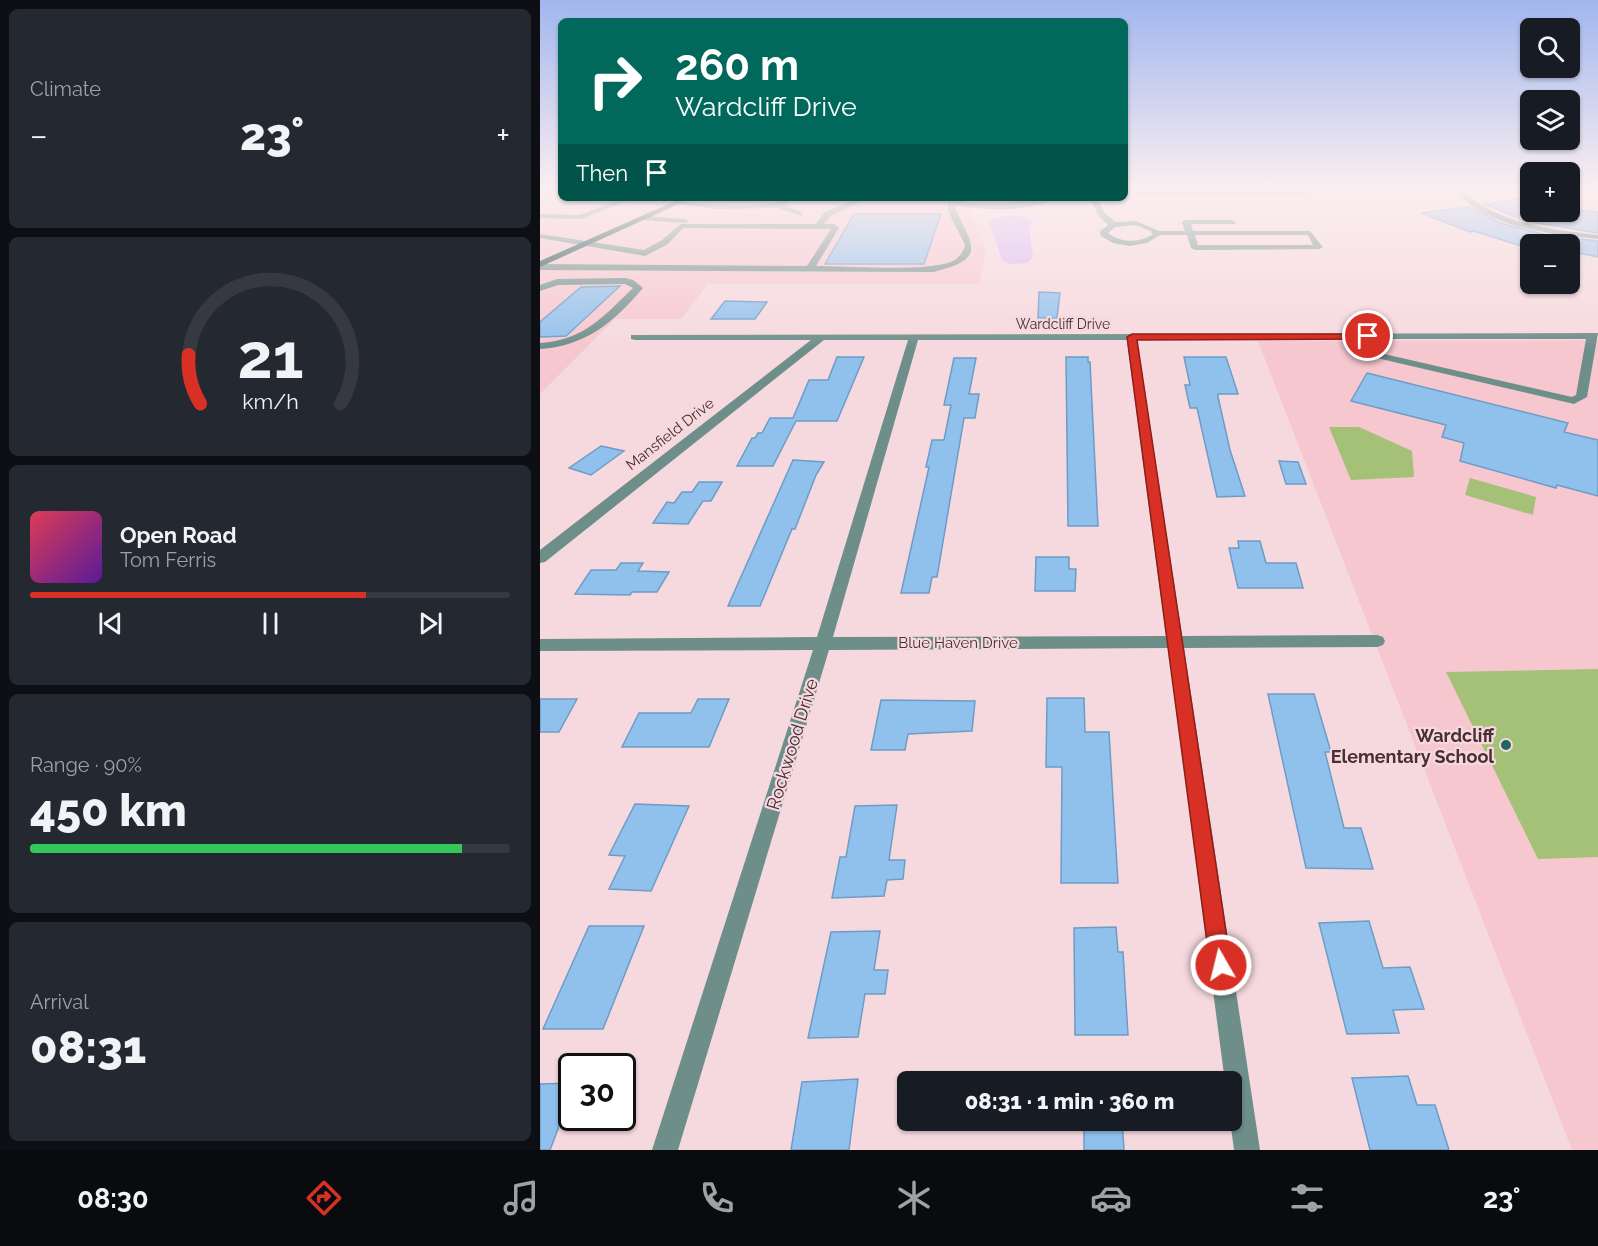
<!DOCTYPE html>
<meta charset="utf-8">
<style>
:root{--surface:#171b24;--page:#242831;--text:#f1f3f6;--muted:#9ea1a6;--line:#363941;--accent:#d93025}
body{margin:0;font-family:Raleway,sans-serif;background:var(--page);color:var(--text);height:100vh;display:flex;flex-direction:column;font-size:22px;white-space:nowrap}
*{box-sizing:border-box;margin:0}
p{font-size:20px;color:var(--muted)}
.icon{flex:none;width:33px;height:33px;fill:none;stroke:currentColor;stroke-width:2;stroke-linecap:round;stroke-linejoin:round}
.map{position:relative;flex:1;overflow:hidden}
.panel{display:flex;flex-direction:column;gap:9px;padding:9px;background:#0d0f14;width:540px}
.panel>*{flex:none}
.banner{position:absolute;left:18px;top:18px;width:570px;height:183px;border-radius:9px;box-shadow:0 2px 4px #0004;background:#00695c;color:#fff;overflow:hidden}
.fabs{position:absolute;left:980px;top:18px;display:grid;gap:12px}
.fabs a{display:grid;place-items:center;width:60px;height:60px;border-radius:9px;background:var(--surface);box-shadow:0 2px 4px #0004;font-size:30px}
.speed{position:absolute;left:18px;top:1053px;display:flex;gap:12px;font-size:30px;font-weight:700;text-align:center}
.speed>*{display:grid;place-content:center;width:78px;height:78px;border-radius:50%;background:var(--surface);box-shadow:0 2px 4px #0004;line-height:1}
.speed .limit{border:3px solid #111;border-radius:9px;background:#fff;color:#111}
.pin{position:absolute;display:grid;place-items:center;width:51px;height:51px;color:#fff;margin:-26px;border:3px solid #fff;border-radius:50%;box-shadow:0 2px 6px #0007}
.me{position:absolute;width:66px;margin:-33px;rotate:352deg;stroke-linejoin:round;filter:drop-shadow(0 0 4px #0008)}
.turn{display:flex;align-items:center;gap:21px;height:126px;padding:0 18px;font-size:27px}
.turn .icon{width:78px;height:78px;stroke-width:2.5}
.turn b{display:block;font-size:42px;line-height:51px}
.then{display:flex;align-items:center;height:57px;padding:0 18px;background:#0003;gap:12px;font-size:22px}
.big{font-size:45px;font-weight:800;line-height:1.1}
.panel .tile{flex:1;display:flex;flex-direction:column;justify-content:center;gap:9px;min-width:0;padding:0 21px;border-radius:9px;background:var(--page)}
.panel .dial{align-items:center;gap:0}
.dial svg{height:156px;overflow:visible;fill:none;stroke:var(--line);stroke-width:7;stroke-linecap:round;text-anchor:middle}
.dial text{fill:var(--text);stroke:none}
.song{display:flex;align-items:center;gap:18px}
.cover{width:72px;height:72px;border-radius:9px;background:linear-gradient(135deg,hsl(350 70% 55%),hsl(270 70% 35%))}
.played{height:6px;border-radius:3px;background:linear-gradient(90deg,var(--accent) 70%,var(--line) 70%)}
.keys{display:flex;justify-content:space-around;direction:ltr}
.heat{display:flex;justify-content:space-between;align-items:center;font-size:33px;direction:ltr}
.charge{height:9px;border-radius:4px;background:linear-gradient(90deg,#34c759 90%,var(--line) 0)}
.trip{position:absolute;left:357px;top:1071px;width:345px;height:60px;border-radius:9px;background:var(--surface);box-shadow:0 2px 4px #0004;font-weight:800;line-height:60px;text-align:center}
.tab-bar{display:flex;height:96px;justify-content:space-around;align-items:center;background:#090b0e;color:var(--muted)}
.tab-bar .icon{width:42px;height:42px}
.tab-bar .selected{color:var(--accent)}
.tab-bar b{font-size:27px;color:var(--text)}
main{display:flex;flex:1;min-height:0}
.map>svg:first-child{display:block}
.built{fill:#f6c7cf}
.green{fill:#a4c177}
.water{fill:#d6b9f7}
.building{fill:#90c1ed;stroke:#6d9cc6;stroke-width:1.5}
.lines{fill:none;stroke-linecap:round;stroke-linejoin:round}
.minor{fill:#6e8e8a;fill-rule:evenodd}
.major{fill:#114742;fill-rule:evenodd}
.route{fill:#d93025;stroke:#8d1f18;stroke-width:1.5}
.poi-dot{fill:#1e6862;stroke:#f6d9de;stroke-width:2}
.labels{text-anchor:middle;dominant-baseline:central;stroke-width:4.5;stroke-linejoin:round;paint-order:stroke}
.far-street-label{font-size:14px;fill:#492e33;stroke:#f6d9de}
.street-label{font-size:15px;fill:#492e33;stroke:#f6d9de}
.near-poi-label{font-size:18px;font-weight:bold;fill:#492e33;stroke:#f6d9de;text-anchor:end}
.near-street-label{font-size:18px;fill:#492e33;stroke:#f6d9de}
</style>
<main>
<section class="panel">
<div class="tile"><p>Climate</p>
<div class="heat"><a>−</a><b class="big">23°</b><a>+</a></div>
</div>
<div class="tile dial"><svg viewBox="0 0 100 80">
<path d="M14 69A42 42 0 1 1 86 69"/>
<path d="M14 69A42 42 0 0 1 8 44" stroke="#d93025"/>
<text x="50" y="56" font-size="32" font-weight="700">21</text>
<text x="50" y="72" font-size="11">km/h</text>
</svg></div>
<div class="tile">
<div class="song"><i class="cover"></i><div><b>Open Road</b><p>Tom Ferris</p></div></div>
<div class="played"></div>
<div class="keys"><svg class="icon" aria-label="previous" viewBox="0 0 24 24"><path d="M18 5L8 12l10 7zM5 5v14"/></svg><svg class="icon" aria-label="pause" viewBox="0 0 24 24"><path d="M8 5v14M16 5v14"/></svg><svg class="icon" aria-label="next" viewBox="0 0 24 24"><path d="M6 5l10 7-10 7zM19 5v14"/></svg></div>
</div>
<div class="tile"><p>Range · 90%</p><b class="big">450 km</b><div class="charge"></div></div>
<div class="tile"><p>Arrival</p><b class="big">08:31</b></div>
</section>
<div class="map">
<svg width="1058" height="1150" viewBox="0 0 1058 1150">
<rect width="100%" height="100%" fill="#f6d9de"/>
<!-- built -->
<path class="built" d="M0 189H21V198H425L446 251 439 284H168L141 319H75L0 394Z
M1058 340V1150H1032L718 341Z"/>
<!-- green -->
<path class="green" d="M789 427H819L872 451 874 477 811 480Z
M930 478 996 497 993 515 925 495Z
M1058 669V857L998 859 906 672Z"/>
<!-- water -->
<path class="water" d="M467 216H482L493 222 489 226 493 257 487 263 470 264 462 260 448 220Z"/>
<!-- building -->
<path class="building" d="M979 199 990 206V212H1029V209L1058 212V233L985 221 945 204Z
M930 207 960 223 1007 235 981 246 934 231 930 232 882 213Z
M314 214H401L384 264H285Z
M1017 236 1058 241V257L1029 251V244H1014Z
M80 286 26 336 0 337V322L41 287Z
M499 292 520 293 517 318H498Z
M185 301 227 302 215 319H171Z
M297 357H324L297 421H256L233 466H197L212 438H215L218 433H222L230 418H253L269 380H288Z
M526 357H548V362H550L558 526H528Z
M644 357H686L698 394H678V397L690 450 705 496 677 497 657 408H650L645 385H650Z
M414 358H436L429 394H439L435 418H424L397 577H392L389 593H361L389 467H386L392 440H404L411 405H404Z
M827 373 1028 423 1024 432 1058 440V496L1017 485 1016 488 920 461 924 443 902 437 906 425 811 401Z
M61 446 84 451 51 475 29 468Z
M253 460 284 462 276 475 255 529H252L220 606H188Z
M739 461 758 462 766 484H746Z
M159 482H182L171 501H163L148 524 113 523 127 502 134 503 142 492H152Z
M698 541H720L726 563H756L763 588H698L689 548H699Z
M496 557H529V569H536L535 591H495Z
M81 563H103L98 571 129 572 117 592H92L90 595 35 594 51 570H76Z
M728 694H774L791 752H785L804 828H821L833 869 766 868Z
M507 698H544L545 732H569L578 883H521L522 767H506Z
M0 699H37L19 732H0Z
M158 699H189L169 747H82L99 713H151Z
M341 700 435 701 432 731 368 734 365 750H331Z
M95 804 149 806 111 891 69 889 85 856 69 855Z
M357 805 349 860H365L363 879 347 880 344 896 292 898 300 857H306L315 806Z
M829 921 843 968 870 967 884 1009 853 1010 859 1033 807 1034 779 923Z
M49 926H104L63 1029H3Z
M576 927 578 952H583L588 1035H535L534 928Z
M340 931 334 970H348L345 994H325L318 1037 268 1038 291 932Z
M868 1076 877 1105H895L909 1150H830L812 1078Z
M318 1079 309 1150H251L262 1082Z
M32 1083V1092L10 1150H0V1084Z
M544 1120H582L584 1150H544Z"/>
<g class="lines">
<!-- minor -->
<path class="minor" d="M588 189 608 192H759L774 189 775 191 759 196H608L595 195Z
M913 189H921C956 224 1010 229 1058 235V239C1009 234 947 228 913 189Z
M83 198H94L41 219 0 218V214L40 215Z
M245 198H254L244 205 262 212V216L238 208 174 209 133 203 137 201C164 204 224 211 245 198Z
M319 198H329L291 216 284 224H294L299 228 276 266C308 266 384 272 411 262 418 259 424 252 425 245L408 211V198H416V200C452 209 482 198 517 198 494 212 442 211 416 205V211C436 250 443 259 394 272L0 270V264L267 266 291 229 143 228 128 244 105 256 0 238V234L104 250 122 240 141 224H276L285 212Z
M549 198H557L565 213 575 222 596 221 619 231H645L642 222 646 220H692L696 222 695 224H651L653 231H770L783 247 779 249 655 250 651 248 647 235H620L607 243 590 246 573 243 561 236 560 231 568 225 559 216ZM595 225 611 231 612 235C598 243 581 243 568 233L575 227ZM655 235H768L773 245H658Z
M104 216 145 219 149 221 145 223 101 220 100 218Z
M85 278 93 280 103 288C74 322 46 346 0 349V343C44 340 63 317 93 288L85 284 18 285 0 291V285L17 279Z
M1058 333 1047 397 1034 404 824 355 804 339 597 340 642 636 837 635 843 637 845 641 843 645 837 647 644 648 720 1150H694L690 1120 692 1082H685L628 648 289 650 138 1150H112L273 650 0 651V639L277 637 368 340H284L5 562 0 563V550L271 340H95L91 339V335ZM815 339H1046L1036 395 1032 397 831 351ZM378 340H587L626 636 293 637Z"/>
<!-- major -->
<path class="major" d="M142 198H152L0 267V261Z"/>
</g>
<!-- sky -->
<linearGradient id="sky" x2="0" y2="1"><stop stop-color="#a1b6ee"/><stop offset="0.54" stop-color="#fbeef0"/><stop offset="1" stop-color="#fbeef0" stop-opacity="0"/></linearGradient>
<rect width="1058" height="350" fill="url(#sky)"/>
<!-- route -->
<path class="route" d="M592 334H828L833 336 828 339 597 340 691 965 688 973 681 976 673 973 670 965 587 337Z"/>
<!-- markers -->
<circle class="poi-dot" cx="966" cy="745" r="6"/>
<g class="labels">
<!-- far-street labels -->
<g class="far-street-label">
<text x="523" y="324">Wardcliff Drive</text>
</g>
<!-- street labels -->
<g class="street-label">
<text transform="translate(130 434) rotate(-38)">Mansfield Drive</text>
<text x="418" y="643">Blue Haven Drive</text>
</g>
<!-- near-poi labels -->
<g class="near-poi-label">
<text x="954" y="735">Wardcliff<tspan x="954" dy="21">Elementary School</tspan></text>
</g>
<!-- near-street labels -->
<g class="near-street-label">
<text transform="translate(252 744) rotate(-73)">Rockwood Drive</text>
</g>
</g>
</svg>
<div class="fabs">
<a><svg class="icon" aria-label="search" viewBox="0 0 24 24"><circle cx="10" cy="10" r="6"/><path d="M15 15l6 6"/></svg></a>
<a><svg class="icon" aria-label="layers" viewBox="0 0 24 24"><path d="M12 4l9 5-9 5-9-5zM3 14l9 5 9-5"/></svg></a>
<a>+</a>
<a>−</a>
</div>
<div class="speed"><div class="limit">30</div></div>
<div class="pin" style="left:828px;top:336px;background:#d93025"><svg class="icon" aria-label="arrive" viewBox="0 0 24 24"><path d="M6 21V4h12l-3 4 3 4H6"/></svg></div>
<svg class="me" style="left:681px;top:965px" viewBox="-20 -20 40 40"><circle r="17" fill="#d93025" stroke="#fff" stroke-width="3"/><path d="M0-11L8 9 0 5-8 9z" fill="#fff"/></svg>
<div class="trip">08:31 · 1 min · 360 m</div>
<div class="banner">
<div class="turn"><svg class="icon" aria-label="right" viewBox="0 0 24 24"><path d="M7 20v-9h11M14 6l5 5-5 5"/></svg><div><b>260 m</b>Wardcliff Drive</div></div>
<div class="then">Then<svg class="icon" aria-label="arrive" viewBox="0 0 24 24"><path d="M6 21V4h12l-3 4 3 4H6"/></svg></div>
</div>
</div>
</main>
<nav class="tab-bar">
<b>08:30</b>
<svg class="icon selected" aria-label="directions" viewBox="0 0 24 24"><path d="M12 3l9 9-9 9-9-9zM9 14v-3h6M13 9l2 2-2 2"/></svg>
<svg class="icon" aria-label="music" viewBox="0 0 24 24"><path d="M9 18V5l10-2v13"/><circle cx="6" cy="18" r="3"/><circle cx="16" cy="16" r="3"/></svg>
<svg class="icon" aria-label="phone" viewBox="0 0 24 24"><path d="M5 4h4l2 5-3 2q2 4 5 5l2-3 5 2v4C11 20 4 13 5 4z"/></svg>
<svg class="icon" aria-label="climate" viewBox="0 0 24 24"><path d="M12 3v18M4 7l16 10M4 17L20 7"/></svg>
<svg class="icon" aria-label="car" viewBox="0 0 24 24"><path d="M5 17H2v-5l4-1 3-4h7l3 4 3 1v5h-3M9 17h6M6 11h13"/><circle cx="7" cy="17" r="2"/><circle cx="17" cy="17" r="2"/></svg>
<svg class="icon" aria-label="filters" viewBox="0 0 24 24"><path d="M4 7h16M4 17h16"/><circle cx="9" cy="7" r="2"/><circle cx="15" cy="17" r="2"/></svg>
<b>23°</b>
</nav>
